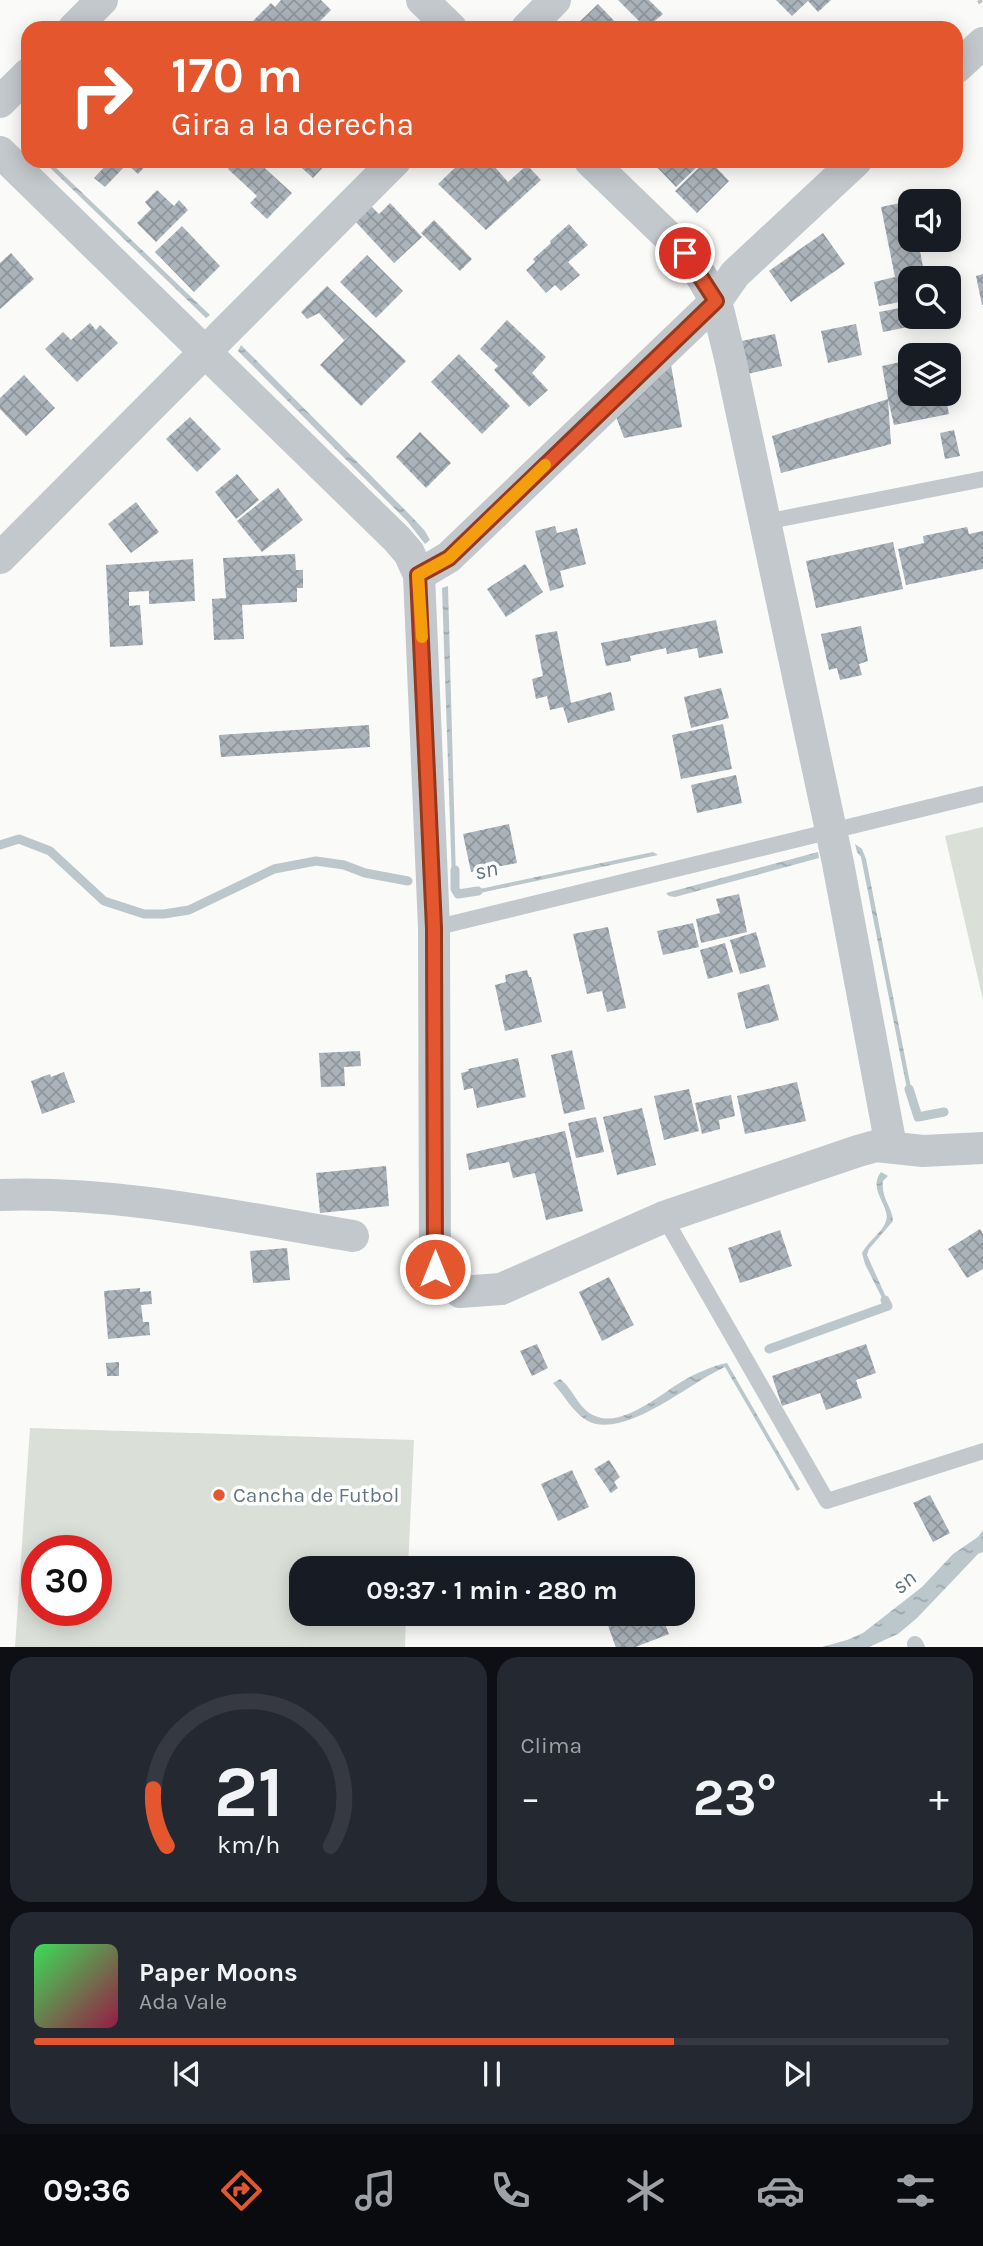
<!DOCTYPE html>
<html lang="es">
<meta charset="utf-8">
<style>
:root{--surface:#171b24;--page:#242831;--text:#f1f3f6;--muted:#9ea1a6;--line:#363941;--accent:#e4572e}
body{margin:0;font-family:Karla,sans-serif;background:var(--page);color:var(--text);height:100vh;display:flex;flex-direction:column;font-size:26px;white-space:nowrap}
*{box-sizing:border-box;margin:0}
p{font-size:23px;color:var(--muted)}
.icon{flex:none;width:38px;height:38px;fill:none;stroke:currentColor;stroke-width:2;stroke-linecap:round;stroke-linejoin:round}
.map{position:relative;height:1647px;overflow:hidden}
.details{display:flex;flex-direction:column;gap:10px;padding:10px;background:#0d0f14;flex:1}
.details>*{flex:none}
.top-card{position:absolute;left:21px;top:21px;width:942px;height:147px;border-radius:21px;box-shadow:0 4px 18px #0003;background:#e4572e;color:#fff;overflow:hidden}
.buttons{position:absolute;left:898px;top:189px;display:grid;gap:14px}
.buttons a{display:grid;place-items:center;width:63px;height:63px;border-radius:14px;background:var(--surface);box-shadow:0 4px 18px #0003;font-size:35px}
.speed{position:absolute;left:21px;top:1535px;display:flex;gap:14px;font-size:35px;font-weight:700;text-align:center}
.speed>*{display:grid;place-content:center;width:91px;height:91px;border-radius:50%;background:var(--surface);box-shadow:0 4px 18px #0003;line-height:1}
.speed .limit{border:10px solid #d22;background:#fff;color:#111}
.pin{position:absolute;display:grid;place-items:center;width:60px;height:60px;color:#fff;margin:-30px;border:4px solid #fff;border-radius:50%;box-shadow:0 2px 7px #0007}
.me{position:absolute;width:77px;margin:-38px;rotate:0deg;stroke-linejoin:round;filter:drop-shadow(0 0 5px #0008)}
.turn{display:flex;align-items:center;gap:24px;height:147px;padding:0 35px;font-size:32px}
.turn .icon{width:91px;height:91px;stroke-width:2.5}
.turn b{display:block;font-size:49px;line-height:60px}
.big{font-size:52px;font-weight:700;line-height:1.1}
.details .tile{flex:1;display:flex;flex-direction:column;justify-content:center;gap:10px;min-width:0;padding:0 24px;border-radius:21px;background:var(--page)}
.details .dial{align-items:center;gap:0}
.dial svg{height:182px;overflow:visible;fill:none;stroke:var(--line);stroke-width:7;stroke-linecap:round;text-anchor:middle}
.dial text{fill:var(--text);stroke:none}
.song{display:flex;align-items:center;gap:21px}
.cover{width:84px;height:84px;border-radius:10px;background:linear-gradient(135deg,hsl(130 70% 55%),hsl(340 70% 35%))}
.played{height:7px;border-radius:4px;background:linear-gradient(90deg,var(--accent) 70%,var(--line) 70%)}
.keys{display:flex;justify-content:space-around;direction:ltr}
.heat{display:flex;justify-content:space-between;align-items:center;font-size:38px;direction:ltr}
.details .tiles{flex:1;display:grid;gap:10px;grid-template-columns:1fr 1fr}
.tile:last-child{grid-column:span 2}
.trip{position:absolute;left:289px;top:1556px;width:406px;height:70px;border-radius:21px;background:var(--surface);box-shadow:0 4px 18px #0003;font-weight:700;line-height:70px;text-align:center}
.tab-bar{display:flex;height:112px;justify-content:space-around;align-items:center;background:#090b0e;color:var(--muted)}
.tab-bar .icon{width:49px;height:49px}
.tab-bar .active{color:var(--accent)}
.tab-bar b{font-size:32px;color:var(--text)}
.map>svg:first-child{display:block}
.garden{fill:#dadfd7;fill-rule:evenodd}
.water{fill:url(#water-ripples)}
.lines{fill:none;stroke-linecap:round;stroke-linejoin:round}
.stream{stroke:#bbc7cb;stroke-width:9}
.building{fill:url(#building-cross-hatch)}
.path{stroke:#bbbfc2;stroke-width:4.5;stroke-dasharray:3.5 3.5;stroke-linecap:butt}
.service{stroke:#c3c8cc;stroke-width:16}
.minor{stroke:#c3c8cc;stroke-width:32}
.route-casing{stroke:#94391e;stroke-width:18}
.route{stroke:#e4572e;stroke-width:12}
.slow{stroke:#f59e0b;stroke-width:12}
.poi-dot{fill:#e4572e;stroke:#fff;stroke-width:2.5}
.labels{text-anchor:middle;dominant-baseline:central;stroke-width:7;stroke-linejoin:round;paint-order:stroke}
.poi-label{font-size:21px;fill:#657683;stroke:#fff;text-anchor:start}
.water-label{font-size:23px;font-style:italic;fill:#60757c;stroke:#fff}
</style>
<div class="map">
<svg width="983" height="1648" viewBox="0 0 983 1648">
<defs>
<pattern id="water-ripples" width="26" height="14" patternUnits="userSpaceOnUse" patternTransform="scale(1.75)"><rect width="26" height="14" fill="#bbc7cb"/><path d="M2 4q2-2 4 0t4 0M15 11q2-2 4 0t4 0" fill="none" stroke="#9ca6aa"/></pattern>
<pattern id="building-cross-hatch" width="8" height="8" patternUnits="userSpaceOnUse" patternTransform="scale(1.75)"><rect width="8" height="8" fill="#aab3b9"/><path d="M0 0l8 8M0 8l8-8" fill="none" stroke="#8e969c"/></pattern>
</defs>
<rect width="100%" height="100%" fill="#fafaf8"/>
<!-- garden -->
<path class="garden" d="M983 827V1000L945 836Z
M30 1428 414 1440 408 1568H301V1614H406L405 1647H15ZM37 1550H96V1610H37Z"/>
<!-- water -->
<path class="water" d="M43 161H49L210 315 206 318Z
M241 345 412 517 425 531 430 540 425 544 407 521 238 351Z
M448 586 456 880H452L442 588Z
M855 844 862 849 866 859 913 1098 909 1099 861 857 857 852Z
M653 852 658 855 466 896V892Z
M818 852 819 858 675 897 669 896 666 893Z
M881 1172 888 1176 883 1181C881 1199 892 1206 893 1221L869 1249 867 1255 891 1308 888 1310 865 1264 862 1253C868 1241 883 1232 886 1221 891 1206 867 1190 881 1172Z
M727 1363 800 1489 797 1491 725 1367C690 1382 623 1442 586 1420 572 1411 564 1395 553 1383L560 1379C574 1389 579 1412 598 1417 624 1426 661 1394 681 1382 694 1374 712 1366 727 1363Z
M983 1530V1552L978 1554 917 1618 898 1634 869 1647H822L847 1640 863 1633 922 1587 953 1554 978 1537Z"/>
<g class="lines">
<!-- stream -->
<path class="stream" d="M0 845 19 839 50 851 104 901 144 914H164L189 910 274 869 316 861 344 865 365 873 408 881
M455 870V889L458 894 478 891
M909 1089 918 1117 944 1112
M769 1349 888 1306 885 1300"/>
</g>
<!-- building -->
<path class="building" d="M281 0H321L331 10 313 28H246L271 3 275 7Z
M618 0H649L663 14 646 28Z
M776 0H831L818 12 808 1 792 16Z
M598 4 621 28H573Z
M110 161H150L138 174 127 164 105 187 94 178Z
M235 161H257L292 193 267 219 250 203 257 196 228 169Z
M294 161H329L313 178Z
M462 161H498L493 165 508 182 527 165 541 180 486 230 438 184Z
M651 161H703L676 187Z
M706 161H710L729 181 697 213 675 191Z
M157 190 174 206 179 200 188 210 156 242 137 223 151 209 145 202Z
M910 201V240H918L925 278H910V300L879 306 874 282 895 277 881 207Z
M390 203 422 237 394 263 353 219 369 204 379 214Z
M434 220 472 259 460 271 421 233Z
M569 224 588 245 568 262 580 275 561 291 555 285 546 293 526 270 535 262 533 259 551 243 550 241Z
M182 226 220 266 194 292 155 252Z
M823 233 845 264 791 302 769 271Z
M11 253 34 279 0 309V263Z
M367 255 403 291 376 318 340 282Z
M983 274V305H982L976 276Z
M327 286 406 361 361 406 320 365 350 335 344 340 319 313 307 319 301 312Z
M910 306V317H921L923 324 883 332 879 312Z
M507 320 546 357 532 373 548 390 529 407 494 370 498 366 480 349Z
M90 323 96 330 100 325 118 343 77 382 45 349 63 332 71 340Z
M856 324 862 355 828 363 821 331Z
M775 334 782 366 743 375 737 342Z
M459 354 510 406 482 434 431 382Z
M910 360V394H945L949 414 894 425 888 399 891 444 781 473 772 436 888 399 882 366Z
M671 365 682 427 624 438 614 411Z
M24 375 55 408 26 436 0 409V398Z
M190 417 221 449 197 472 166 439Z
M954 430 960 456 945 459 940 433Z
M420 432 451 463 426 488 396 457Z
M237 474 259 500 236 519 215 492Z
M278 488 303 520 262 552 237 521Z
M136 502 159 532 131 553 108 524Z
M555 526 557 533 577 528 586 564 560 571 564 587 550 591 535 531Z
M967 527 969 534 983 531V569L906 585 898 549 924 543 923 536Z
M893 542 903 589 816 608 806 561Z
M295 554 296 570H303V588H297V602L242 605 244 639 214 640 212 599 226 598 223 558Z
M193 559 195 601 149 604V591L129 592V606L140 605 143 645 110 647 106 565Z
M525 564 543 592 506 617 487 589Z
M716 620 723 653 699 658 697 648 667 654 666 648 630 656 631 661 606 666 601 643Z
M861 626 868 661 859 664 862 675 840 680 837 668 829 670 821 634Z
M557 631 571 703 611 692 615 710 568 723 563 707 550 710 547 696 536 699 532 679 543 676 535 635Z
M721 688 729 718 691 728 684 697Z
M723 724 732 769 681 779 672 735Z
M369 725 370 747 221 757 219 735Z
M736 775 742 803 697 813 691 785Z
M509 824 517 863 471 872 463 834Z
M739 894 747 932 701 943 696 919 720 913 716 899Z
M693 923 699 947 663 955 657 931Z
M608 927 626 1008 607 1012 602 991 587 994 573 934Z
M756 932 766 967 740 974 730 940Z
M725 943 733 972 708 979 700 950Z
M527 970 529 977H531L542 1022 505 1031 495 985 506 982 505 975Z
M769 984 779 1020 746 1029 737 993Z
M572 1050 585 1109 564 1114 551 1055Z
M360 1051 361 1066 344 1067 345 1086 321 1087 319 1053Z
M518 1058 526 1097 477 1108 473 1088 464 1090 461 1073 469 1071 468 1069Z
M64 1072 75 1102 42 1114 31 1081 50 1074 51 1077Z
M797 1082 806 1121 745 1134 737 1096Z
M689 1089 699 1131 664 1140 654 1096Z
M731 1095 735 1116 719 1120 720 1129 702 1134 695 1103Z
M642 1108 656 1165 617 1175 603 1117Z
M596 1117 604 1152 576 1158 568 1123Z
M565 1131 583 1211 546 1220 535 1173 513 1178 509 1162 469 1170 466 1154Z
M386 1166 389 1206 320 1213 316 1173Z
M980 1229 983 1234V1269L967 1278 948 1249Z
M780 1230 792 1266 740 1283 728 1248Z
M287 1248 290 1280 253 1283 250 1251Z
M609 1277 634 1325 602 1341 579 1292Z
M140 1288V1292L151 1291 152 1304 141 1305 143 1322H149L150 1335 108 1339 104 1291Z
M537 1344 548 1368 532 1376 520 1351Z
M866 1344 876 1373 856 1380 862 1398 826 1410 820 1393 782 1406 772 1376Z
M119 1362V1376H107L106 1363Z
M609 1460 620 1477 614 1482 618 1488 611 1493 594 1469Z
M572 1470 589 1507 558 1521 541 1484Z
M930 1495 950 1533 933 1542 913 1503Z
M604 1614H661L669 1634 633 1648H616Z"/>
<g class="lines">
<!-- path -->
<path class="path" d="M979 0 983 6"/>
<!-- service -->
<path class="service" d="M765 522 983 479
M434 928 983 794
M664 1217 827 1501 983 1451
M915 1644 917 1648"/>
<!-- minor -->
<path class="minor" d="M422 0 451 28
M74 28 102 0
M527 28 555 0
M956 68 983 43
M0 102 28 74
M0 152 397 539 409 553 419 575 434 928 435 1269 460 1292 501 1289 664 1217 858 1151 876 1146 923 1151 983 1148
M590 161 676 244 697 269 716 301 730 358 838 863 891 1146
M0 558 395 161
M419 575 449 557 689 327 716 301 735 274 856 161
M0 1195C119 1191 237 1217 353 1236"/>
</g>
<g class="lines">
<defs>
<path id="route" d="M435 1269 434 928 418 575 449 558 716 301 685 253"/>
</defs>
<!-- route casing -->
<use href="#route" class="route-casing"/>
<!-- route -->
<use href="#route" class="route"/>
<!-- slow -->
<path class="slow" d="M422 637 418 575 449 558 545 465"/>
</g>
<!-- markers -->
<circle class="poi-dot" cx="219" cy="1495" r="7"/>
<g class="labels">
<!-- poi labels -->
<g class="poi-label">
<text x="233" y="1495">Cancha de Futbol</text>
</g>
<!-- water labels -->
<g class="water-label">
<text transform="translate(486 870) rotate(-12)">sn</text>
<text transform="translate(904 1582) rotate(-40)">sn</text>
</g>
</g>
</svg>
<div class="buttons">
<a><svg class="icon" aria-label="sound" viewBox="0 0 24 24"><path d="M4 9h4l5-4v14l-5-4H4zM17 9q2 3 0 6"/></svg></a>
<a><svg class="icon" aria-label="search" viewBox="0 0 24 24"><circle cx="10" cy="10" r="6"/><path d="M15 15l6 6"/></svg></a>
<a><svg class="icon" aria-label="layers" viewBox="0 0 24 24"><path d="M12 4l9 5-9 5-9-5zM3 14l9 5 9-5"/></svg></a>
</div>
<div class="speed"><div class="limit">30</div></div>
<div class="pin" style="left:685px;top:253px;background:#d93025"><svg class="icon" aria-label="arrive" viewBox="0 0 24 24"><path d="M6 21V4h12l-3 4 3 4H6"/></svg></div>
<svg class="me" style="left:435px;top:1269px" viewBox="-20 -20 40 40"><circle r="17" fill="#e4572e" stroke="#fff" stroke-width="3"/><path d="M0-11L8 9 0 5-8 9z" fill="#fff"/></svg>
<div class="trip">09:37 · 1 min · 280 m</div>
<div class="top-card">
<div class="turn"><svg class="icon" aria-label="right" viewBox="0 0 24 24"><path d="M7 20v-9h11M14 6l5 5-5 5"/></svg><div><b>170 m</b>Gira a la derecha</div></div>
</div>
</div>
<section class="details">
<div class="tiles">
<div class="tile dial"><svg viewBox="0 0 100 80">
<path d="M14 69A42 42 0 1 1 86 69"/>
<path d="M14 69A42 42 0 0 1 8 44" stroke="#e4572e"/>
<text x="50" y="56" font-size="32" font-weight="700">21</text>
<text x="50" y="72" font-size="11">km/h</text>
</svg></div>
<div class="tile"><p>Clima</p>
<div class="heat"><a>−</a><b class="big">23°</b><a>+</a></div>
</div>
<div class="tile">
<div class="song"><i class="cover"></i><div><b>Paper Moons</b><p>Ada Vale</p></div></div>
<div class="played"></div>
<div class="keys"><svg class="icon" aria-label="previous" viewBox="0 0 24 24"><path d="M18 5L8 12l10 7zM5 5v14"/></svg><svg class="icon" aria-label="pause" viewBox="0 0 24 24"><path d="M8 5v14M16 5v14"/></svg><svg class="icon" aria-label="next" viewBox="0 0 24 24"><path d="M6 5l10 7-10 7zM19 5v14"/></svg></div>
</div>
</div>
</section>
<nav class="tab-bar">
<b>09:36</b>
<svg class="icon active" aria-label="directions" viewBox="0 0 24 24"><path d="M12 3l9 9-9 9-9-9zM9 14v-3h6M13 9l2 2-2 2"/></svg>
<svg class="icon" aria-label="music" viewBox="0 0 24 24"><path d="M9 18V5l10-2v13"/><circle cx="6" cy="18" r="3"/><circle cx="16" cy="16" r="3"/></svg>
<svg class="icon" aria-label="phone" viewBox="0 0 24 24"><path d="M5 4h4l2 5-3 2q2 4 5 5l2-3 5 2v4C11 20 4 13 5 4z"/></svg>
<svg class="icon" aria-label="climate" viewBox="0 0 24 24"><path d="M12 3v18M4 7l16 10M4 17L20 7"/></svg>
<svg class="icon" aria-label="car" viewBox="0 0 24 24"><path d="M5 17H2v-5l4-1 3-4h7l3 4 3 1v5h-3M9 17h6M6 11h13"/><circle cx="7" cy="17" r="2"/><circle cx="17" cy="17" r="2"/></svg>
<svg class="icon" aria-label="filters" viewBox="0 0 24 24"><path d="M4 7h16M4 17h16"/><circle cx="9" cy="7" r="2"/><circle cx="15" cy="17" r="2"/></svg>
</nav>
